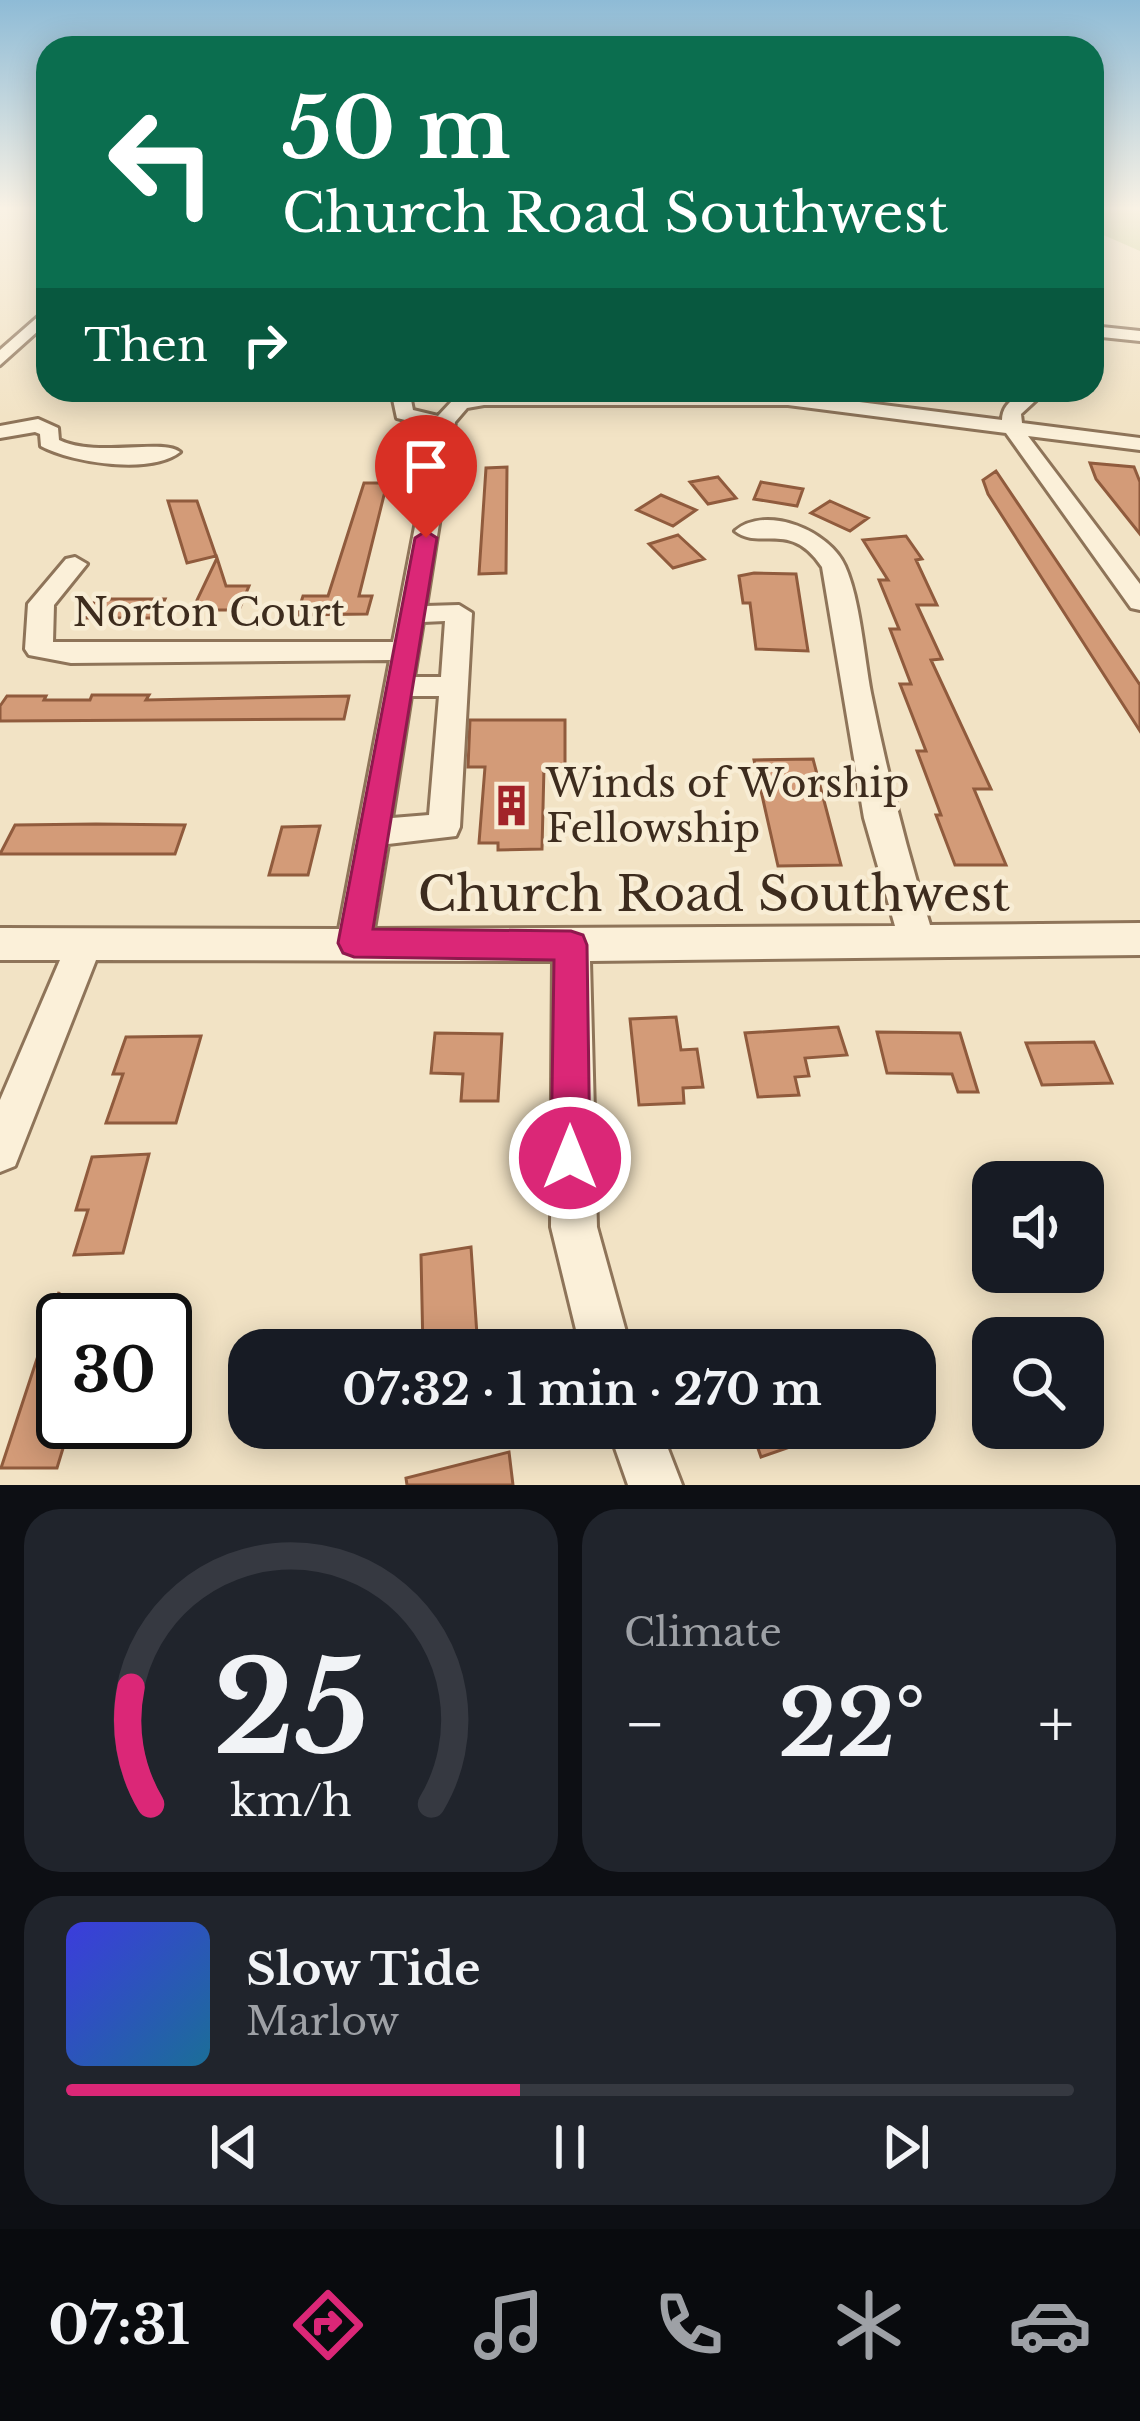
<!DOCTYPE html>
<meta charset="utf-8">
<style>
:root{--surface:#171b24;--page:#20242c;--text:#f1f3f6;--muted:#9ea1a6;--line:#363941;--accent:#db2777}
body{margin:0;font-family:"Libre Baskerville",serif;background:var(--page);color:var(--text);height:100vh;display:flex;flex-direction:column;font-size:45px;white-space:nowrap}
*{box-sizing:border-box;margin:0}
p{font-size:39px;color:var(--muted)}
.icon{flex:none;width:66px;height:66px;fill:none;stroke:currentColor;stroke-width:2;stroke-linecap:round;stroke-linejoin:round}
.map{position:relative;height:1485px;overflow:hidden}
.details{display:flex;flex-direction:column;gap:24px;padding:24px;background:#0d0f14;flex:1}
.details>*{flex:none}
.banner{position:absolute;left:36px;top:36px;width:1068px;height:366px;border-radius:36px;box-shadow:0 6px 30px #0003;background:#0b6e4f;color:#fff;overflow:hidden}
.fabs{position:absolute;left:972px;top:1161px;display:grid;gap:24px}
.fabs a{display:grid;place-items:center;width:132px;height:132px;border-radius:24px;background:var(--surface);box-shadow:0 6px 30px #0003;font-size:60px}
.speed{position:absolute;left:36px;top:1293px;display:flex;gap:24px;font-size:60px;font-weight:700;text-align:center}
.speed>*{display:grid;place-content:center;width:156px;height:156px;border-radius:50%;background:var(--surface);box-shadow:0 6px 30px #0003;line-height:1}
.speed .limit{border:6px solid #111;border-radius:18px;background:#fff;color:#111}
.pin{position:absolute;display:grid;place-items:center;width:102px;height:102px;color:#fff;margin:-123px -51px;border-radius:50% 50% 50% 0;rotate:-45deg;box-shadow:0 0 12px #0007}
.pin .icon{rotate:45deg}
.me{position:absolute;width:132px;margin:-66px;rotate:0deg;stroke-linejoin:round;filter:drop-shadow(0 0 9px #0008)}
.turn{display:flex;align-items:center;gap:42px;height:252px;padding:0 48px;font-size:54px}
.turn .icon{width:156px;height:156px;stroke-width:2.5}
.turn b{display:block;font-size:84px;line-height:102px}
.then{display:flex;align-items:center;height:114px;padding:0 48px;background:#0003;gap:24px;font-size:45px}
.big{font-size:90px;font-weight:700;line-height:1.1}
.details .tile{flex:1;display:flex;flex-direction:column;justify-content:center;gap:18px;min-width:0;padding:0 42px;border-radius:36px;background:var(--page)}
.details .dial{align-items:center;gap:0}
.dial svg{height:312px;overflow:visible;fill:none;stroke:var(--line);stroke-width:7;stroke-linecap:round;text-anchor:middle}
.dial text{fill:var(--text);stroke:none}
.song{display:flex;align-items:center;gap:36px}
.cover{width:144px;height:144px;border-radius:18px;background:linear-gradient(135deg,hsl(240 70% 55%),hsl(200 70% 35%))}
.played{height:12px;border-radius:6px;background:linear-gradient(90deg,var(--accent) 45%,var(--line) 45%)}
.keys{display:flex;justify-content:space-around;direction:ltr}
.heat{display:flex;justify-content:space-between;align-items:center;font-size:66px;direction:ltr}
.details .tiles{flex:1;display:grid;gap:24px;grid-template-columns:1fr 1fr}
.tile:last-child{grid-column:span 2}
.trip{position:absolute;left:228px;top:1329px;width:708px;height:120px;border-radius:36px;background:var(--surface);box-shadow:0 6px 30px #0003;font-weight:700;line-height:120px;text-align:center}
.menu{display:flex;height:192px;justify-content:space-around;align-items:center;background:#090b0e;color:var(--muted)}
.menu .icon{width:84px;height:84px}
.menu .active{color:var(--accent)}
.menu b{font-size:54px;color:var(--text)}
.map>svg:first-child{display:block}
.green{fill:#ccd198}
.building{fill:#d39b78;stroke:#905b3d;stroke-width:3}
.lines{fill:none;stroke-linecap:round;stroke-linejoin:round}
.minor-casing{stroke:#8e7459;stroke-width:6}
.minor{fill:#fbf0d9;fill-rule:evenodd}
.route{fill:#db2777;stroke:#8e194d;stroke-width:3}
.labels{text-anchor:middle;dominant-baseline:central;stroke-width:9;stroke-linejoin:round;paint-order:stroke}
.street-label{font-size:39px;fill:#3d2c1e;stroke:#f8edd5}
.poi-label{font-size:39px;fill:#3d2c1e;stroke:#f8edd5;text-anchor:start}
.near-street-label{font-size:48px;fill:#3d2c1e;stroke:#f8edd5}
</style>
<div class="map">
<svg width="1140" height="1485" viewBox="0 0 1140 1485">
<rect width="100%" height="100%" fill="#f2e3c5"/>
<!-- green -->
<path class="green" d="M1092 209H1140V251L1092 230Z"/>
<!-- building -->
<path class="building" d="M1090 463 1134 467 1140 482V534L1096 479Z
M507 467 506 573 479 574 486 468Z
M996 471 1140 685V731L988 494 983 480Z
M718 477 736 498 708 504 690 482Z
M761 482 803 489 797 506 754 499Z
M364 483H387L359 596H372L367 614 297 615 303 596H328Z
M661 495 696 510 673 526 637 510Z
M168 501H197L216 556 187 563Z
M830 501 868 518 850 531 811 513Z
M678 535 704 559 673 568 649 544Z
M906 536 922 559 916 560 937 605H917L942 659 931 660 991 789H974L1006 865H955L936 815H941L917 751H926L900 684H911L890 629H899L879 580H888L863 540Z
M217 558 226 586H249L239 610H200L197 600Z
M754 573 796 574 808 651 756 649 750 603H743L739 576Z
M96 599H165L156 618H85Z
M92 695H149L146 700 349 696 344 719 0 721V706L7 696H46L44 700H90Z
M470 720H565V767H544L542 849 498 850V843H479L485 767H468Z
M813 759 841 865 778 866 754 760Z
M96 824 185 825 175 854H0L15 825Z
M320 826 308 875H269L282 827Z
M676 1017 681 1050 697 1049 703 1087 683 1088 684 1103 639 1105 630 1019Z
M838 1027 847 1055 805 1058 809 1076 795 1077 799 1095 758 1097 745 1033Z
M877 1032 960 1033 978 1092H958L952 1074 887 1073Z
M435 1033 502 1034 498 1101H461L463 1074 431 1073Z
M201 1036 176 1123H106L123 1074H113L126 1037Z
M1094 1042 1112 1083 1042 1085 1026 1043Z
M149 1154 123 1253 74 1255 88 1210H76L92 1157Z
M471 1247 478 1350H423L421 1255Z
M59 1292 63 1422H71L57 1468H1Z
M751 1428H835L836 1431 761 1457Z
M509 1452 513 1485H407L406 1478Z"/>
<g class="lines">
<defs>
<path id="minor" d="M48 308V322L0 365V350Z
M1092 326 1140 331V341L1092 336Z
M391 390H409L413 410 438 416 453 400 484 393H788L1002 420C1002 398 1029 390 1047 390L1021 414 1022 423 1140 438V450L1028 436 1140 584V610L1131 608 1006 433 788 405H484L467 408 455 422 426 606 459 605 472 613 460 827 456 836 388 844 374 929 895 926 864 818 822 567C790 519 760 551 735 531 766 504 830 531 845 566 860 599 864 656 871 693 887 772 906 848 930 925L1140 923V955L590 961 597 1227 631 1350H581L551 1227 553 961 96 960 15 1166 0 1172V1100L60 960H0V928L339 929 390 660 71 663 29 655 25 649 28 604 66 559 75 557 87 564 54 605 53 642H393L434 427 397 418ZM445 621 441 677H414L423 622ZM411 696H439L429 815 392 818Z
M38 419 58 428 59 440C96 458 162 438 180 452 151 475 73 463 41 446L40 434 35 432 0 438V426Z
M608 1428H660L682 1485H628Z"/>
</defs>
<!-- minor casing -->
<use href="#minor" class="minor-casing"/>
<!-- minor -->
<use href="#minor" class="minor"/>
</g>
<!-- sky -->
<linearGradient id="sky" x2="0" y2="1"><stop stop-color="#8ebbd6"/><stop offset="0.5" stop-color="#f9f2e5"/><stop offset="1" stop-color="#f9f2e5" stop-opacity="0"/></linearGradient>
<rect width="1140" height="417" fill="url(#sky)"/>
<!-- route -->
<path class="route" d="M426 531 437 538 373 929 571 931 583 935 587 945 590 1158 584 1172 570 1178 556 1172 551 1158 554 960 354 957 343 953 338 943 415 538Z"/>
<!-- icons -->
<defs>
<symbol id="building-bare" viewBox="-9 -9 18 18"><path d="M-4-6H4V6H1V3H-1V6H-4ZM-2.5-4.3h1.7v1.8h-1.7ZM.8-4.3h1.7v1.8H.8ZM-2.5-1h1.7V.8h-1.7ZM.8-1h1.7V.8H.8Z" fill="#a22429" stroke="#f8edd5" stroke-width="2.5" paint-order="stroke"/></symbol>
</defs>
<g fill-rule="evenodd">
<use href="#building-bare" x="482" y="776" width="59" height="59"/>
</g>
<g class="labels">
<!-- street labels -->
<g class="street-label">
<text x="209" y="612">Norton Court</text>
</g>
<!-- poi labels -->
<g class="poi-label">
<text x="546" y="783">Winds of Worship<tspan x="546" dy="45">Fellowship</tspan></text>
</g>
<!-- near-street labels -->
<g class="near-street-label">
<text x="714" y="894">Church Road Southwest</text>
</g>
</g>
</svg>
<div class="fabs">
<a><svg class="icon" aria-label="sound" viewBox="0 0 24 24"><path d="M4 9h4l5-4v14l-5-4H4zM17 9q2 3 0 6"/></svg></a>
<a><svg class="icon" aria-label="search" viewBox="0 0 24 24"><circle cx="10" cy="10" r="6"/><path d="M15 15l6 6"/></svg></a>
</div>
<div class="speed"><div class="limit">30</div></div>
<div class="pin" style="left:426px;top:538px;background:#d93025"><svg class="icon" aria-label="arrive" viewBox="0 0 24 24"><path d="M6 21V4h12l-3 4 3 4H6"/></svg></div>
<svg class="me" style="left:570px;top:1158px" viewBox="-20 -20 40 40"><circle r="17" fill="#db2777" stroke="#fff" stroke-width="3"/><path d="M0-11L8 9 0 5-8 9z" fill="#fff"/></svg>
<div class="trip">07:32 · 1 min · 270 m</div>
<div class="banner">
<div class="turn"><svg class="icon" aria-label="left" viewBox="0 0 24 24"><path d="M17 20v-9H6M10 6l-5 5 5 5"/></svg><div><b>50 m</b>Church Road Southwest</div></div>
<div class="then">Then<svg class="icon" aria-label="right" viewBox="0 0 24 24"><path d="M7 20v-9h11M14 6l5 5-5 5"/></svg></div>
</div>
</div>
<section class="details">
<div class="tiles">
<div class="tile dial"><svg viewBox="0 0 100 80">
<path d="M14 69A42 42 0 1 1 86 69"/>
<path d="M14 69A42 42 0 0 1 9 39" stroke="#db2777"/>
<text x="50" y="56" font-size="32" font-weight="700">25</text>
<text x="50" y="72" font-size="11">km/h</text>
</svg></div>
<div class="tile"><p>Climate</p>
<div class="heat"><a>−</a><b class="big">22°</b><a>+</a></div>
</div>
<div class="tile">
<div class="song"><i class="cover"></i><div><b>Slow Tide</b><p>Marlow</p></div></div>
<div class="played"></div>
<div class="keys"><svg class="icon" aria-label="previous" viewBox="0 0 24 24"><path d="M18 5L8 12l10 7zM5 5v14"/></svg><svg class="icon" aria-label="pause" viewBox="0 0 24 24"><path d="M8 5v14M16 5v14"/></svg><svg class="icon" aria-label="next" viewBox="0 0 24 24"><path d="M6 5l10 7-10 7zM19 5v14"/></svg></div>
</div>
</div>
</section>
<nav class="menu">
<b>07:31</b>
<svg class="icon active" aria-label="directions" viewBox="0 0 24 24"><path d="M12 3l9 9-9 9-9-9zM9 14v-3h6M13 9l2 2-2 2"/></svg>
<svg class="icon" aria-label="music" viewBox="0 0 24 24"><path d="M9 18V5l10-2v13"/><circle cx="6" cy="18" r="3"/><circle cx="16" cy="16" r="3"/></svg>
<svg class="icon" aria-label="phone" viewBox="0 0 24 24"><path d="M5 4h4l2 5-3 2q2 4 5 5l2-3 5 2v4C11 20 4 13 5 4z"/></svg>
<svg class="icon" aria-label="climate" viewBox="0 0 24 24"><path d="M12 3v18M4 7l16 10M4 17L20 7"/></svg>
<svg class="icon" aria-label="car" viewBox="0 0 24 24"><path d="M5 17H2v-5l4-1 3-4h7l3 4 3 1v5h-3M9 17h6M6 11h13"/><circle cx="7" cy="17" r="2"/><circle cx="17" cy="17" r="2"/></svg>
</nav>
